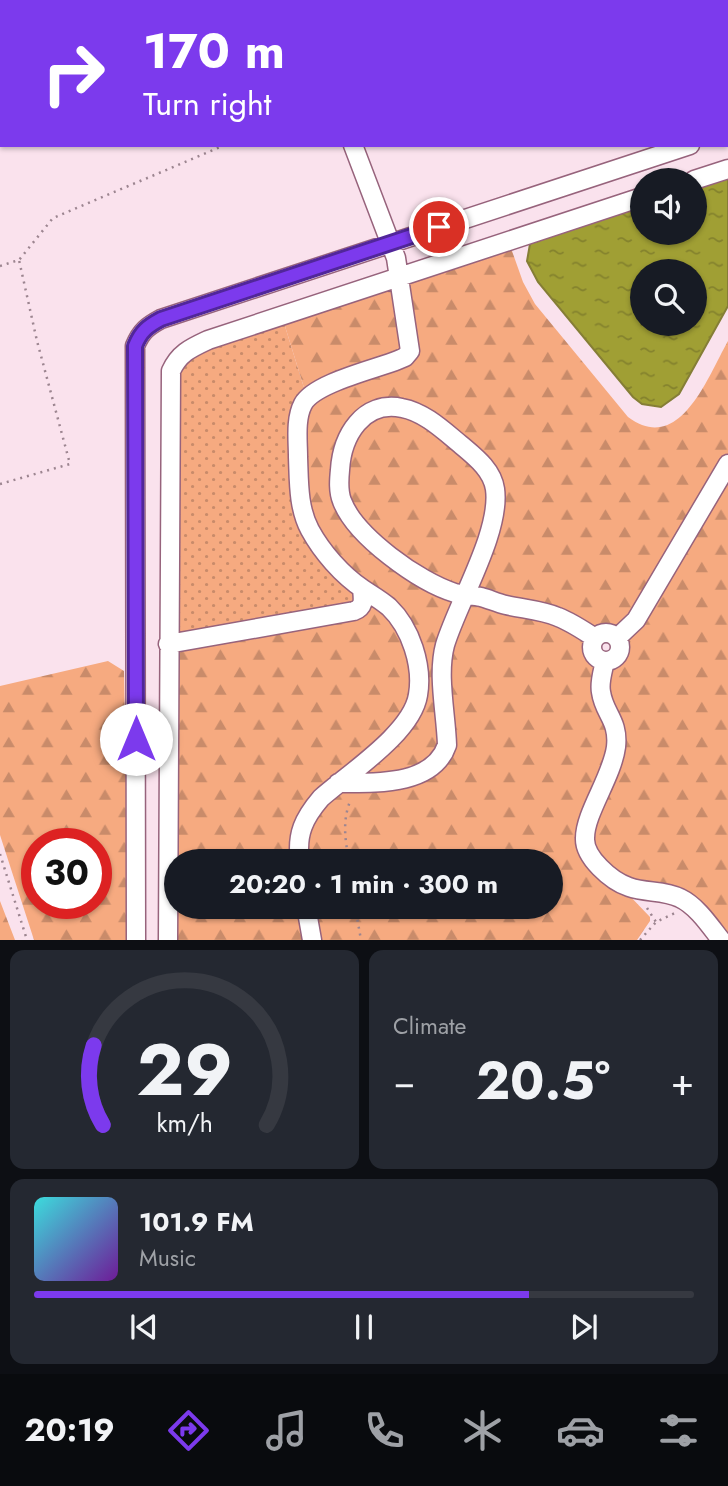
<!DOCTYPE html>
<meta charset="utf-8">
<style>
:root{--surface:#171b24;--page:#242831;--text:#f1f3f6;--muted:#9ea1a6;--line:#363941;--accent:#7c3aed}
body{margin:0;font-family:Jost,sans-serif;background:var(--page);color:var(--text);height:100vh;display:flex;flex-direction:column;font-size:26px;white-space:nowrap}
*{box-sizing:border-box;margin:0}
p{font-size:23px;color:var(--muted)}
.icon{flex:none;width:38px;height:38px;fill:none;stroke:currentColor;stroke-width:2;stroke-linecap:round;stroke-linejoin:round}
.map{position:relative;height:940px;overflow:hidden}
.panel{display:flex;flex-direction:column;gap:10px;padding:10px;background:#0d0f14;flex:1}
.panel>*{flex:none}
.banner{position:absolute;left:0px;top:0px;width:728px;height:147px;box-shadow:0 2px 5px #0004;background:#7c3aed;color:#fff;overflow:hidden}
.tools{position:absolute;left:630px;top:168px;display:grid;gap:14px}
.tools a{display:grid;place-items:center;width:77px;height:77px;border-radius:50%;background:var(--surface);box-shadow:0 2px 5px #0004;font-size:35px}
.speed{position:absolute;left:21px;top:828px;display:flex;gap:14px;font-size:35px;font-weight:700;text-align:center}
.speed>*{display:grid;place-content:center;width:91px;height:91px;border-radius:50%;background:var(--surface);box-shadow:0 2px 5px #0004;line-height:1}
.speed .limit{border:10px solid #d22;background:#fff;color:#111}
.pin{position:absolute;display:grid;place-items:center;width:60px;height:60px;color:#fff;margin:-30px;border:4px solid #fff;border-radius:50%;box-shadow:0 2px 7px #0007}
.me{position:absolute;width:77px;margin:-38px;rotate:0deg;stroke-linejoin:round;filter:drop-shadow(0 0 5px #0008)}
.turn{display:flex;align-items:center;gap:24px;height:147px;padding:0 28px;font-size:32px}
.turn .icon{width:91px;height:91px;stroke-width:2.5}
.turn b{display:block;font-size:49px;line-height:60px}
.big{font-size:52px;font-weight:700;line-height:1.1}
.panel .widget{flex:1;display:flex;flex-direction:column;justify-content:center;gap:10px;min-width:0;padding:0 24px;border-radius:14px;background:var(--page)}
.panel .dial{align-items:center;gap:0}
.dial svg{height:182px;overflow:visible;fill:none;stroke:var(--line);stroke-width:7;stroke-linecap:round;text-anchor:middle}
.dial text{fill:var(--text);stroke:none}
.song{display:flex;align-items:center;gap:21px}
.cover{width:84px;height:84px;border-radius:10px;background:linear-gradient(135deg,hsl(180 70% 55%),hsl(280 70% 35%))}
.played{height:7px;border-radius:4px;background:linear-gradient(90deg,var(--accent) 75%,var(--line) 75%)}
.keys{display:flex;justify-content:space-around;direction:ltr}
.heat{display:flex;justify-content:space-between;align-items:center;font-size:38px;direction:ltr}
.panel .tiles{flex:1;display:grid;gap:10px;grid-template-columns:1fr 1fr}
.widget:last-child{grid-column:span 2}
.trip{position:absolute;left:164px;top:849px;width:399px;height:70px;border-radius:35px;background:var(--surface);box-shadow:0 2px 5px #0004;font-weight:700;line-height:70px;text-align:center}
.tabs{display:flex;height:112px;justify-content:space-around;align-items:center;background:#090b0e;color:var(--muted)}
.tabs .icon{width:49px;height:49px}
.tabs .selected{color:var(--accent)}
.tabs b{font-size:32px;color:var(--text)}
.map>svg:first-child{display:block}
.grass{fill:url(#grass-dots)}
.forest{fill:url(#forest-firs);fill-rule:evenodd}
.water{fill:url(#water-ripples);stroke:#857e36;stroke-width:2;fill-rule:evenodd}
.building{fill:url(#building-hatch);stroke:#74b49d;stroke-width:2}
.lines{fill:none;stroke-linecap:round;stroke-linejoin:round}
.minor-casing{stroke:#97637c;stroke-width:21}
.path{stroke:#9c8590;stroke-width:2.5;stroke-dasharray:2 5;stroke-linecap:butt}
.minor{stroke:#fff;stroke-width:18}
.route-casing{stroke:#51269a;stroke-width:18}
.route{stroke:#7c3aed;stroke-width:12}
</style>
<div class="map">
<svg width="728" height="940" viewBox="0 0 728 940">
<defs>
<pattern id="grass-dots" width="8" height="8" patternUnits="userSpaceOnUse" patternTransform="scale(1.75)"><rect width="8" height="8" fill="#f6aa80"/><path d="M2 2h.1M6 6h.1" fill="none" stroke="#c98b6a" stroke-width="1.8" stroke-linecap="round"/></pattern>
<pattern id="forest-firs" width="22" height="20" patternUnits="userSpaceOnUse" patternTransform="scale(1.75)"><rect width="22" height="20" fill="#f6aa80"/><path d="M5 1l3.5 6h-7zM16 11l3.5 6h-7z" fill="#c98b6a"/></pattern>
<pattern id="water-ripples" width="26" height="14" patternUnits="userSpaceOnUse" patternTransform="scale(1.75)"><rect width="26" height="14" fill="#a09f34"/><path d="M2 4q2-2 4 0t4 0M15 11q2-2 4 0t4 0" fill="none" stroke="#84822d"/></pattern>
<pattern id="building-hatch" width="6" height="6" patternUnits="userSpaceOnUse" patternTransform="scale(1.75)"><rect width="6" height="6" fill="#57d6ae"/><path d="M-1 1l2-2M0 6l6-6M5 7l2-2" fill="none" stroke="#4aae8f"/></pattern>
</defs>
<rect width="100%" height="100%" fill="#fae2ed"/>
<!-- grass -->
<path class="grass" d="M284 323 305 391 345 579 359 602 174 639 177 374 189 355Z"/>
<!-- forest -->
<path class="forest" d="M507 250 512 251 523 282 535 304 628 417C680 456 708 376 728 341V456L635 615 621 625 603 629 483 594 479 587 478 578 500 491 421 410 354 418 337 502 455 598 442 733 432 763 390 776 364 775V769L404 731 419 654 313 526 302 438 312 401 324 394 408 362 406 288 409 282Z
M393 285 404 348 305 391 284 323Z
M380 412 417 418 469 457 488 483 490 507 462 587 419 571 360 524 343 484 354 435Z
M728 476V940C722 932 715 921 707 916 682 898 595 877 593 842 591 815 612 794 614 771 615 738 603 707 608 674Z
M365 598 396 619 416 679 399 724 317 794 296 861H177V906L302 907 306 940H172L175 648 356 613Z
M474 600 556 620 583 638 598 667 612 747 581 829 626 892 650 917V921L637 940H316L311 907 551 906V861H304L305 830 334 794 437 769C441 724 440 631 474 600Z
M108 661 124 671 129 940H34L0 835V686ZM37 844H96V903H37Z
M0 901 15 940H0Z"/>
<!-- water -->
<path class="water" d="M728 176V306L679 394 661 407 642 404 633 397 538 282 527 261 530 244 535 239 642 203V233H695V185ZM642 271H695V324H642Z"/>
<!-- building -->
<path class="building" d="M634 0H710V2H628Z"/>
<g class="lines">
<defs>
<path id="minor" d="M292 0V2
M718 0V2
M209 2 214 0
M726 28 728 34
M726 74 728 73
M0 85H2
M726 134 728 133
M694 180 728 169
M592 647a14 14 0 1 1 28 0a14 14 0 1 1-28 0Z
M617 638 636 620 728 464
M168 644 354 611C365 607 363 599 362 589
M605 661C603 671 599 682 601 692 604 714 619 720 616 747 612 777 585 813 585 838 584 857 611 881 629 887 646 893 664 890 680 898 697 906 710 926 721 940
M338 783C375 783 433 786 447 745 446 713 437 675 445 645 458 602 501 532 495 489 492 469 474 456 460 444 443 430 424 412 402 408 363 400 342 436 340 470 339 480 338 491 342 501 355 536 419 582 455 593 463 596 472 595 481 597 489 599 497 603 506 605 523 609 542 610 558 617 571 622 583 630 595 638
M300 861C296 834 304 818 321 798 349 773 412 733 418 695 423 666 411 628 389 607 381 600 372 595 363 589 342 575 322 552 310 530 298 508 299 481 298 457 298 441 295 419 303 404 314 383 376 369 398 360L405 357 410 351 396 258 353 145
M306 906 312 940
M136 940 135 346C141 331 148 326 161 319L690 145
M168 940 171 371C179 353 191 348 208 340L642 197"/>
</defs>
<!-- minor casing -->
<use href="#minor" class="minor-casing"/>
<!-- path -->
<path class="path" d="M0 266 19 260 53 218 225 145
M0 484 70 464 37 341 19 260
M0 854 27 940
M349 861C345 839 342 820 351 799
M355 906 361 940
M647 908 656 922
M640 940 656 922 675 913"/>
<!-- minor -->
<use href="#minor" class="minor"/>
</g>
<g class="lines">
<defs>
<path id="route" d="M136 739 135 346C141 331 148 326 161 319L439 227"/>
</defs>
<!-- route casing -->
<use href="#route" class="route-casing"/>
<!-- route -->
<use href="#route" class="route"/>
</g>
</svg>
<div class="tools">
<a><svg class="icon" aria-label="sound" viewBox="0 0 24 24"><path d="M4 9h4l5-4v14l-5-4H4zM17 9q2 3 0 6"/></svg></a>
<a><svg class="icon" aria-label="search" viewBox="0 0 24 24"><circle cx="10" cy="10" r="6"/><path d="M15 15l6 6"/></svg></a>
</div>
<div class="speed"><div class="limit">30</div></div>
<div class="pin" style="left:439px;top:227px;background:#d93025"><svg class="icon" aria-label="arrive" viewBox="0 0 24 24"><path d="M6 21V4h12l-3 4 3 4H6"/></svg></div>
<svg class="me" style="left:136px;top:739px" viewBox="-20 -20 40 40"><circle r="19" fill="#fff"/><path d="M0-13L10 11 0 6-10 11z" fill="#7c3aed"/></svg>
<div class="trip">20:20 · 1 min · 300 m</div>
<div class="banner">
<div class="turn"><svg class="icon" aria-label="right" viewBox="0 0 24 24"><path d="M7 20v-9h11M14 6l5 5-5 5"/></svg><div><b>170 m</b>Turn right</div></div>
</div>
</div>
<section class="panel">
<div class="tiles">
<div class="widget dial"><svg viewBox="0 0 100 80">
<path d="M14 69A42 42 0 1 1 86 69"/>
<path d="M14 69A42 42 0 0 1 10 34" stroke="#7c3aed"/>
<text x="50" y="56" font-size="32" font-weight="700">29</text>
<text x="50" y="72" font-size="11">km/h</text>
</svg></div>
<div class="widget"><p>Climate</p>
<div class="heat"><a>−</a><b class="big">20.5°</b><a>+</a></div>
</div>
<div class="widget">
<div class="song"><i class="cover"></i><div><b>101.9 FM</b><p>Music</p></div></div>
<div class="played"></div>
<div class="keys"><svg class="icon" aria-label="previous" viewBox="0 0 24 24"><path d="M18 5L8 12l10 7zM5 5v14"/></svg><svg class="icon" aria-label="pause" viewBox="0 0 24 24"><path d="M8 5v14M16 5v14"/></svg><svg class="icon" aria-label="next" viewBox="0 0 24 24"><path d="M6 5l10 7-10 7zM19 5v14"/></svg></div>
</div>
</div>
</section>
<nav class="tabs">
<b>20:19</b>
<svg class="icon selected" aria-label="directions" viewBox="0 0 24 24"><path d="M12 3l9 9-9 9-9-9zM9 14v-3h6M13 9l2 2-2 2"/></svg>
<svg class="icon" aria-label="music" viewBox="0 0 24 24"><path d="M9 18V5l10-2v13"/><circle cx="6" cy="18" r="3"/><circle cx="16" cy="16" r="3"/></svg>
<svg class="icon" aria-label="phone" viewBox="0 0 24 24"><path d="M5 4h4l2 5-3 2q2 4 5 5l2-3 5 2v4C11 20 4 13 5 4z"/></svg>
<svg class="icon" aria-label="climate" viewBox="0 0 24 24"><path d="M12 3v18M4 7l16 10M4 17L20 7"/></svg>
<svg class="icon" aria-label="car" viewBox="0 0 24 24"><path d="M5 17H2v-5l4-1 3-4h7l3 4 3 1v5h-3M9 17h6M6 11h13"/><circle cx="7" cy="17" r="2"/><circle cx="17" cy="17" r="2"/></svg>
<svg class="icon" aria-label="filters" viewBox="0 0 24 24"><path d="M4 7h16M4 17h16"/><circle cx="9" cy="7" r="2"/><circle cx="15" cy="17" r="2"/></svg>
</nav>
